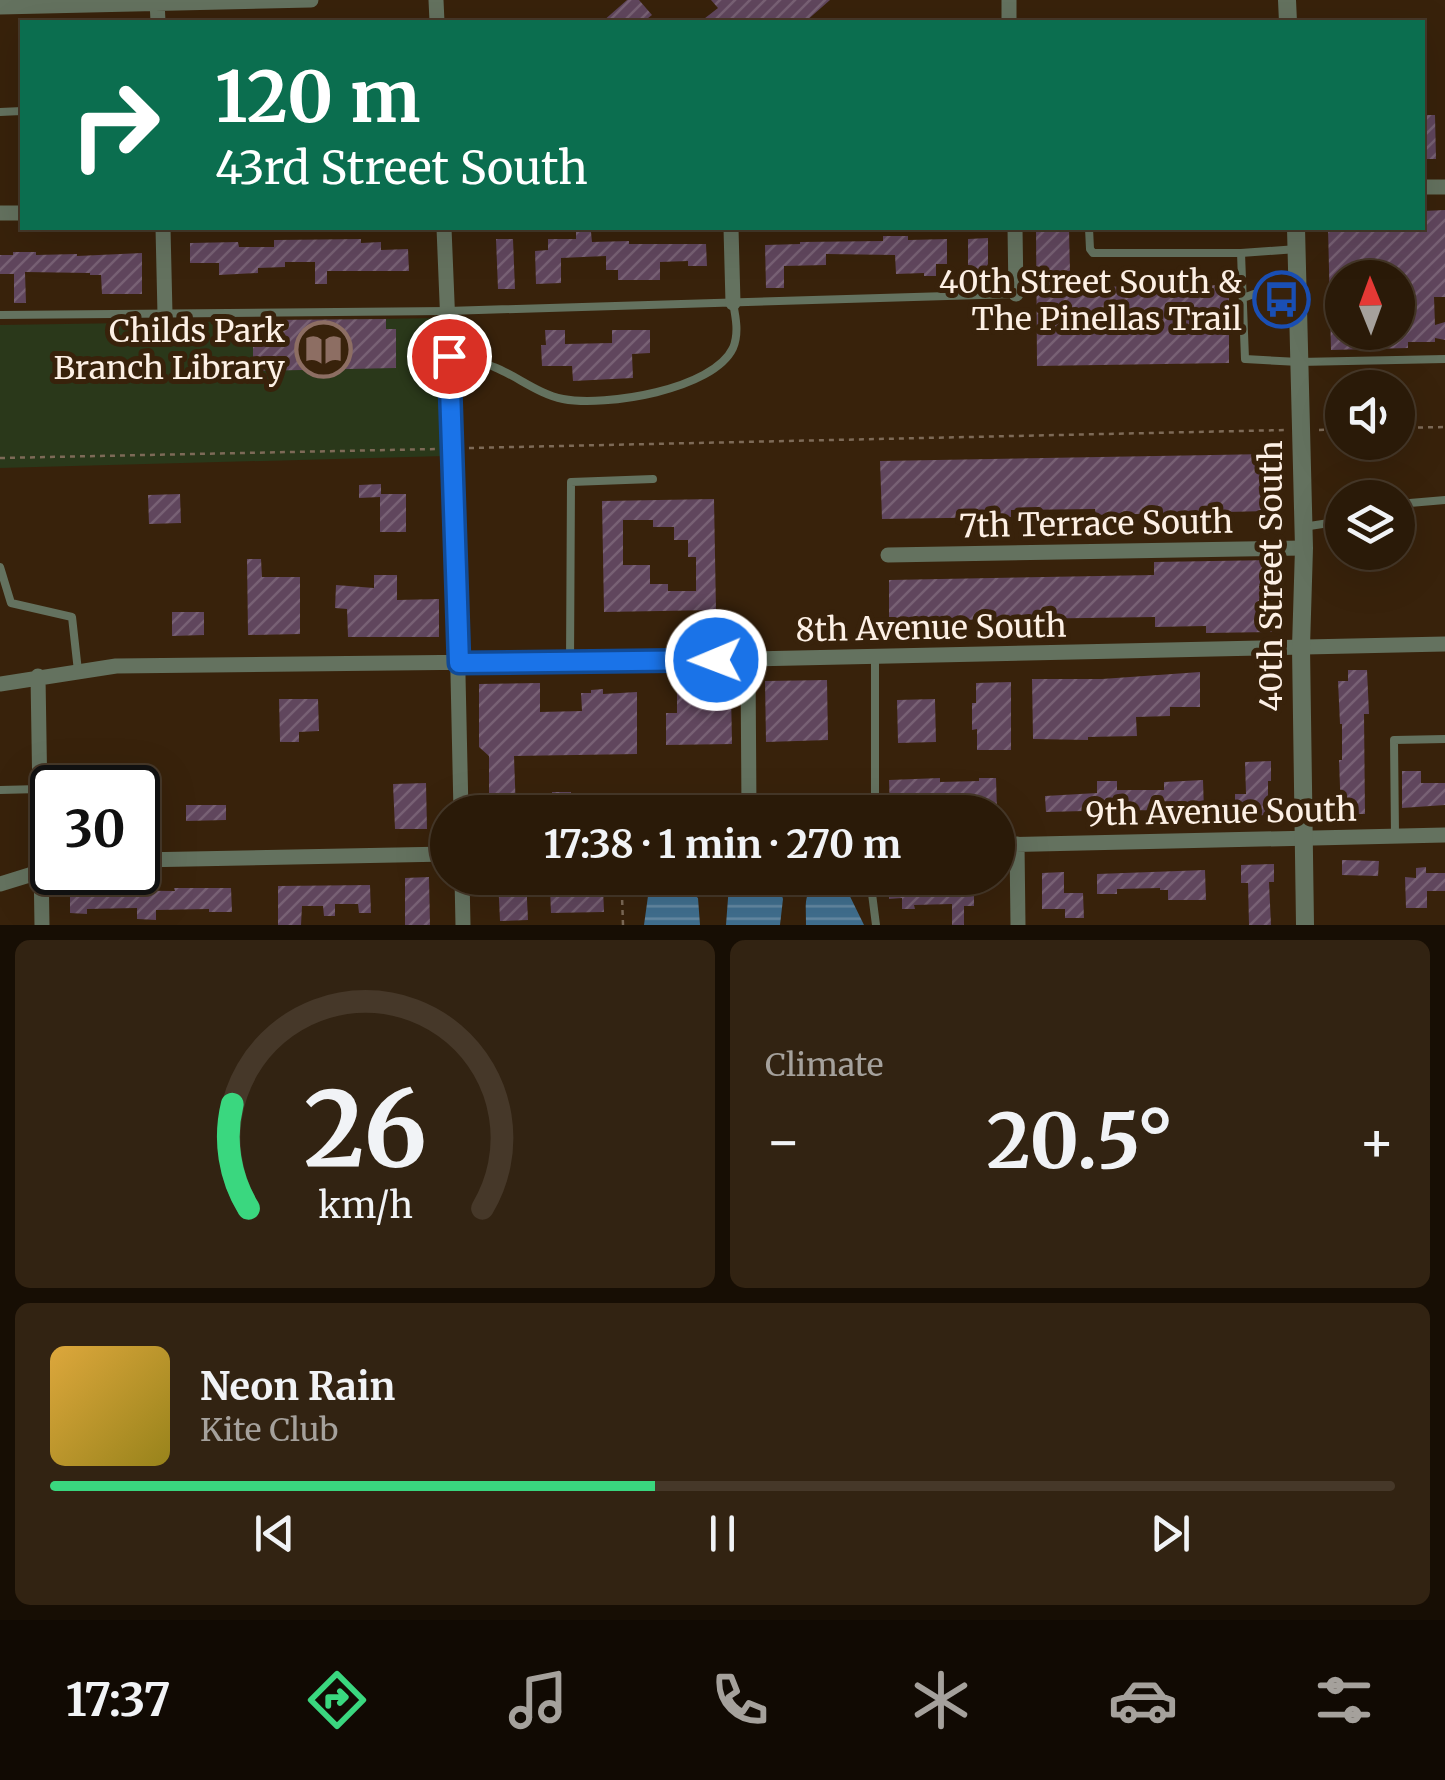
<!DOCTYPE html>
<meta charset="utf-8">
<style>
:root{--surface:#2a1a08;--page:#322312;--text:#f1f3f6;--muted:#a5a19c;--line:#463829;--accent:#3ad77f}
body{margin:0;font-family:Merriweather,serif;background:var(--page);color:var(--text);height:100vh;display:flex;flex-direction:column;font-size:38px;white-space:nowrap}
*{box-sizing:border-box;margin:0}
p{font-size:32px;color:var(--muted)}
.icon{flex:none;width:55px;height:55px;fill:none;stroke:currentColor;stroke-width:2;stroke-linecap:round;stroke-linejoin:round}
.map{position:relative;height:925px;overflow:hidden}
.panel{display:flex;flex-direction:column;gap:15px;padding:15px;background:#170e04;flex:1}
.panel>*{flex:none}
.hud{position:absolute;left:20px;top:20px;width:1405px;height:210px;border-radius:0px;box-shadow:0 10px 40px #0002,0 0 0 2px var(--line);background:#0b6e4f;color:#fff;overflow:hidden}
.needle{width:65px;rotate:359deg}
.buttons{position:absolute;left:1325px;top:260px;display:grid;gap:20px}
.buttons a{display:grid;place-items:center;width:90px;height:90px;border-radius:50%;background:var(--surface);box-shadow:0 10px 40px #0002,0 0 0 2px var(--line);font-size:50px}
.speed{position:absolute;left:30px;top:765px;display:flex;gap:20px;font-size:50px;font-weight:700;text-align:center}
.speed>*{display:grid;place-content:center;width:130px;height:130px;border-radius:50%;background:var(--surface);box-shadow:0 10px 40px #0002,0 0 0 2px var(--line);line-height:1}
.speed .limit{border:5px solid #111;border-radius:15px;background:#fff;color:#111}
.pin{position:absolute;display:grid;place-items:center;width:85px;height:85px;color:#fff;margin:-42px;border:5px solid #fff;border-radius:50%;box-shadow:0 2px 10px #0007}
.me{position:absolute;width:110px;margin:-55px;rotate:269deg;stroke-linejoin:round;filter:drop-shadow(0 0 8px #0008)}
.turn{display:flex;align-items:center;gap:35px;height:210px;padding:0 30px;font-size:45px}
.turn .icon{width:130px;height:130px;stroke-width:2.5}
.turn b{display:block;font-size:70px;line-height:85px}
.big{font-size:75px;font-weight:700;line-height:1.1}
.panel .tile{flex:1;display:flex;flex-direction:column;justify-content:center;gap:15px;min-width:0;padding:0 35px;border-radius:15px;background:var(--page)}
.panel .dial{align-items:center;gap:0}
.dial svg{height:260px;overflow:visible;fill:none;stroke:var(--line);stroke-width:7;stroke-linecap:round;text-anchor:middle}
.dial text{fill:var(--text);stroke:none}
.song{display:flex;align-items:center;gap:30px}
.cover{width:120px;height:120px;border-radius:15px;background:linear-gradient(135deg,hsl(40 70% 55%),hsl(50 70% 35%))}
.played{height:10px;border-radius:5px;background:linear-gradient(90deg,var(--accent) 45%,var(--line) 45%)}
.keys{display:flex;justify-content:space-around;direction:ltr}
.heat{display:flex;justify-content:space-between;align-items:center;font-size:55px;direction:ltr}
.panel .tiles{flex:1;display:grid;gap:15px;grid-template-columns:1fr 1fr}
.tile:last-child{grid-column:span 2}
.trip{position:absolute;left:430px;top:795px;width:585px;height:100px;border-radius:50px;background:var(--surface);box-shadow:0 10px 40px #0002,0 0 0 2px var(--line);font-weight:700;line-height:100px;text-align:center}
.tabs{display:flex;height:160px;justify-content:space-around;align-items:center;background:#110a03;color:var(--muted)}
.tabs .icon{width:70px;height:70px}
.tabs .selected{color:var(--accent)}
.tabs b{font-size:45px;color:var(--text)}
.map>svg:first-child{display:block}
.green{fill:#2a381a}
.water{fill:url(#water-rules)}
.building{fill:url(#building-hatch);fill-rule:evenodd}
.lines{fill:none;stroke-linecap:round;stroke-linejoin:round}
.path{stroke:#7d6a57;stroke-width:2.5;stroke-dasharray:5 5;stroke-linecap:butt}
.service{stroke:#64725f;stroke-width:8}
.minor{stroke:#64725f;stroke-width:15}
.tertiary{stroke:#64725f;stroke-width:18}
.route-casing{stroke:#114b97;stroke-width:25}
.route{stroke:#1a73e8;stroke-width:18}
.labels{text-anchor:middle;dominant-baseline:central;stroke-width:10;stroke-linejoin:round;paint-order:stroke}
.poi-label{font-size:32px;fill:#fdf0e5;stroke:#38220b;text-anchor:end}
.street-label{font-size:32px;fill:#fdf0e5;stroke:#38220b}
</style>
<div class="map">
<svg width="1445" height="925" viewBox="0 0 1445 925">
<defs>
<pattern id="water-rules" width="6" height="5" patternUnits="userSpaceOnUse" patternTransform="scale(2.5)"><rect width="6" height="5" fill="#417090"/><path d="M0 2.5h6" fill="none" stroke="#678ca5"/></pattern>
<pattern id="building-hatch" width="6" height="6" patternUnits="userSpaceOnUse" patternTransform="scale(2.5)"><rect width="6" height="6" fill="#60465d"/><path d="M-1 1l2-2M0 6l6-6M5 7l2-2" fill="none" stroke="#786174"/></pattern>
</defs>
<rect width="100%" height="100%" fill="#38220b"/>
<!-- green -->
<path class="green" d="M440 318 446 456 0 468V325Z"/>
<!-- water -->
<path class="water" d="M829 878H841L864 925H806C806 897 802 891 829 878Z
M758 880H777L783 899 780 925H726L729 885Z
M666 887H684L698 898 700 925H644L648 896Z"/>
<!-- building -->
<path class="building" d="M627 0H639L652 15 643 22H602Z
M711 0H830L805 22H700L718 8Z
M1422 115H1435L1436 159H1422Z
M1445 210V297H1434L1435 325 1445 322V340L1435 338V342H1408V348L1331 350 1328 228H1422V211ZM1342 278H1398V332H1342Z
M1036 228H1069L1070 272H1078V284L1104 283V287L1128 286V281L1165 280 1166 286 1229 285V363L1037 366Z
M576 232H591L592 242 629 241V244H706L707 266H688V261L660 262V280H618V270H606V256L561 258V283L536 284 535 251 548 250V239H576Z
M883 236H908V240L947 239V264H936V276H924V273L896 274 895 255 826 254V265L784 266V288H766L765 245 800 244V242L883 241Z
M988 238V271L968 272V239Z
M361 239V243L381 242V250L408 249 409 271H327V284H315V262H285V267L258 268V273L219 275V263H190V243L238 242 239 247H274V240Z
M496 239H513L515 289H498Z
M13 252H36V255L77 254V256L142 253V294H102L101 275H90V273L25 272 26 303H14V274H0V255H13Z
M386 319V329H396V368L253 371V331L263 330V320Z
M545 330H565V344L612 343V330H650V353L632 354 633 378 573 381 572 366H542L541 345H546Z
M1268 454 1269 511 1096 515 1095 509 1011 510V517L882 519 880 461Z
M381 484V494H406V532H380V497L359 498V485Z
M180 494 181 523 149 524 148 495Z
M714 499 716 610 604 612 602 501ZM623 520H653V527H674V540H688V557H696V591H668V584H650V565H623Z
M247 559H261L262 577H300V634L248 635Z
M1272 560 1273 632 1206 633V626L1155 627V617L889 621V580L1154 575V562Z
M374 575H397V600L439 599V637H348L347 609 335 608 336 585 374 588Z
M172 612H204V635L172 636Z
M1348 670H1367L1369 714H1364L1365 814H1341L1339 760H1342V724H1340L1338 681H1348Z
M1200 672V707H1170V716L1136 717 1137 736 1088 737V740L1033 739 1032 679H1102Z
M827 680 828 740 766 742 765 681Z
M1011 682V750H977V729L972 730V703H976V683Z
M540 683V712L582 711 581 693H591V690L603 689V694L637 692V754L514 756 516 812H497L496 793H489V756L479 747V684Z
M677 691H731L732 744 666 745V713H677Z
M279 699H318L319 731 299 732V742H280Z
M935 699 936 742 898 743 897 700Z
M1271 761V781H1268V815L1235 816V794H1246L1245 762Z
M1402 771H1421V783H1445V805L1402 808Z
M940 778V782L979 781V778H996L997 812H890L889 780Z
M1203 780 1204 811 1123 810 1046 812 1045 796 1097 793V781H1117V790H1164V782Z
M426 783 427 829H395L393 784Z
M552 792H571V799L645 798V794L667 793V797H716V812H552Z
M186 805H226V820L186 821Z
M1342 860 1379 861 1378 876 1342 875Z
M1274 864V882H1269L1271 925H1249L1248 883H1241V865Z
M1426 867V873H1445V891H1427V908H1406L1405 877 1416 878V868Z
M1205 870 1206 900H1168V890H1160V888L1117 889V894H1097V874Z
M1064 872V893H1083L1084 918H1065V909H1042V873Z
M429 877 430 925H405V878Z
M498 878H526L528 920 500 921Z
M889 878 943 879V886L974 885V906H964V925H952V904L914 905 915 909H902V898L889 899Z
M370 885 371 913H359L358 904H335V916H324L323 906H302L301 925H278V886Z
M603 887 604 912 551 913 550 889Z
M174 888H231L232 912H209V909L156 910V920L137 919V908L87 909V914L70 913V890L175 891Z"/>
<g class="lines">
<!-- path -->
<path class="path" d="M1398 428 1445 427
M1319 430 1342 429
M469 448 1286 430
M0 458 436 449
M446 817 447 839
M623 925 622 896 625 878"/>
<!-- service -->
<path class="service" d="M0 112 22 111
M1089 228 1090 249 1093 253H1241
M1297 249 1241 253 1245 359 1299 362 1445 359
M1243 298 1295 279
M0 315 447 311 1015 294
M449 356C465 358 479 360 494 367 517 376 538 394 563 399 605 407 713 390 733 348 739 334 736 318 733 303
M1398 504 1445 500
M1303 527 1342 521
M0 567 11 603 72 617 78 671
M875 657V812
M570 662 571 482 653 479
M0 790 40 789
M1395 834 1394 740 1445 739
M870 878 876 925"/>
<!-- minor -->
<path class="minor" d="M157 0 158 22
M436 0 437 22
M1009 0V22
M0 7 311 0
M1422 187H1445
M0 213H22
M163 228 165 314
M444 228 453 448 461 812
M731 228 733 303
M1015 228 1016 294
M888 555 1304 548
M748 659 749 812
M38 676 42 925
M0 684 116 666 748 659 1445 644
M1017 844 1018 925
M998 845 1445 835
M138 860 448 854
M462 878 463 925
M0 884 52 868"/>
<!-- tertiary -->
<path class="tertiary" d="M1287 0 1288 22
M1296 228 1304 548 1301 647 1305 925"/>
</g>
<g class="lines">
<defs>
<path id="route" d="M449 356 459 663 716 660"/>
</defs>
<!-- route casing -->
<use href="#route" class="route-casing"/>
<!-- route -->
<use href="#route" class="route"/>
</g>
<!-- icons -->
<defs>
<symbol id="bus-ring" viewBox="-11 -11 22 22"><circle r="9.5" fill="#38220b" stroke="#1a4fb4" stroke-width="1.5"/><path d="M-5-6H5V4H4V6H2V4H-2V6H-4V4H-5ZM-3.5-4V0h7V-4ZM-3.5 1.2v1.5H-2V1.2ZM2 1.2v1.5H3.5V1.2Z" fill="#1a4fb4"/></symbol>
<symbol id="library-ring" viewBox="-11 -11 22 22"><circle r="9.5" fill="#38220b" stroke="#8d6e63" stroke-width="1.5"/><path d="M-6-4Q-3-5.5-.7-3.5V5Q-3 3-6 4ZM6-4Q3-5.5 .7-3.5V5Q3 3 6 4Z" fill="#8d6e63"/></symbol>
</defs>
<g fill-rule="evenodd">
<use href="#bus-ring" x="1250" y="268" width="63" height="63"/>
<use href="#library-ring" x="292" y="318" width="63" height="63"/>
</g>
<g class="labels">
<!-- poi labels -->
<g class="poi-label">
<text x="1242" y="282">40th Street South &amp;<tspan x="1242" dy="37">The Pinellas Trail</tspan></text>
<text x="285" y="331">Childs Park<tspan x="285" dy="37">Branch Library</tspan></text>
</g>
<!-- street labels -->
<g class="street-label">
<text transform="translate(1096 524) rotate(-1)">7th Terrace South</text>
<text transform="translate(1271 576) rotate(-90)">40th Street South</text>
<text transform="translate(931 628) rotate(-1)">8th Avenue South</text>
<text transform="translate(1221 812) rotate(-1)">9th Avenue South</text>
</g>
</g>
</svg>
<div class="buttons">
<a><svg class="needle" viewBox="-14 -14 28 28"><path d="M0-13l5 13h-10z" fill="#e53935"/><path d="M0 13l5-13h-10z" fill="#a5a19c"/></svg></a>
<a><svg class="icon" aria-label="sound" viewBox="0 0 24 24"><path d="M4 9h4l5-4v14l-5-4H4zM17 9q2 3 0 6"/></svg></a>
<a><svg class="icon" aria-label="layers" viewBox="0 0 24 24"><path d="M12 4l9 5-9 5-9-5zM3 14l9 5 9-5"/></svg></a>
</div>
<div class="speed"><div class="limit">30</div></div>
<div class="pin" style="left:449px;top:356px;background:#d93025"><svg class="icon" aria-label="arrive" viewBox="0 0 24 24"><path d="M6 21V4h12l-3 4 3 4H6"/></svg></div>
<svg class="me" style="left:716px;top:660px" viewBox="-20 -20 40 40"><circle r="17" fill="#1a73e8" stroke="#fff" stroke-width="3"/><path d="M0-11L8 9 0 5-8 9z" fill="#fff"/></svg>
<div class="trip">17:38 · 1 min · 270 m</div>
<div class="hud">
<div class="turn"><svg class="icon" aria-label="right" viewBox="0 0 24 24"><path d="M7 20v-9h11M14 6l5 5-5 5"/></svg><div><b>120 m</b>43rd Street South</div></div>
</div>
</div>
<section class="panel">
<div class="tiles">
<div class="tile dial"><svg viewBox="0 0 100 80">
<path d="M14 69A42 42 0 1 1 86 69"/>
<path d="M14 69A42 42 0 0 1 9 37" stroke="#3ad77f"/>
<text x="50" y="56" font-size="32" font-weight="700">26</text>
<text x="50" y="72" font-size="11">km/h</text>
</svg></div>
<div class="tile"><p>Climate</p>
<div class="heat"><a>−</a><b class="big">20.5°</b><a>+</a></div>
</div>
<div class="tile">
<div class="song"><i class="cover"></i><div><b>Neon Rain</b><p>Kite Club</p></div></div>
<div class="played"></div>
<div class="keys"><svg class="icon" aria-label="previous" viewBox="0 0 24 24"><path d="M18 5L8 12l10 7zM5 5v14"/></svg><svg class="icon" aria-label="pause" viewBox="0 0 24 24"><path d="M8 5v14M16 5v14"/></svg><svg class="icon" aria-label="next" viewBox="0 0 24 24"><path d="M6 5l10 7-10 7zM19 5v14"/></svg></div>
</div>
</div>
</section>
<nav class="tabs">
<b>17:37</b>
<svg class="icon selected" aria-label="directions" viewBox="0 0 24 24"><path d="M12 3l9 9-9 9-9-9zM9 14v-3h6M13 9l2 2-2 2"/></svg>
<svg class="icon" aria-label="music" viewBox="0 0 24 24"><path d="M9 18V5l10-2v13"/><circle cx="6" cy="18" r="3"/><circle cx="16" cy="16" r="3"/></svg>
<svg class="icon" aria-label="phone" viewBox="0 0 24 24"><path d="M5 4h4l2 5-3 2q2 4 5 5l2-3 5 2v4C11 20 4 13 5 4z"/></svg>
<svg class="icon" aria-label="climate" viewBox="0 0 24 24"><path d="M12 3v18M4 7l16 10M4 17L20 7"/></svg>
<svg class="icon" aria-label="car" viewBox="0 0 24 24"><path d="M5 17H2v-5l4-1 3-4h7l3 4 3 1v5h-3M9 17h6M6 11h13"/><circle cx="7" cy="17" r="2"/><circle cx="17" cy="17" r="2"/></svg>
<svg class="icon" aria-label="filters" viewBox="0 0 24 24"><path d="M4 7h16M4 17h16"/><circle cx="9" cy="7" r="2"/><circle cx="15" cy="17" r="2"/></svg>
</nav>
